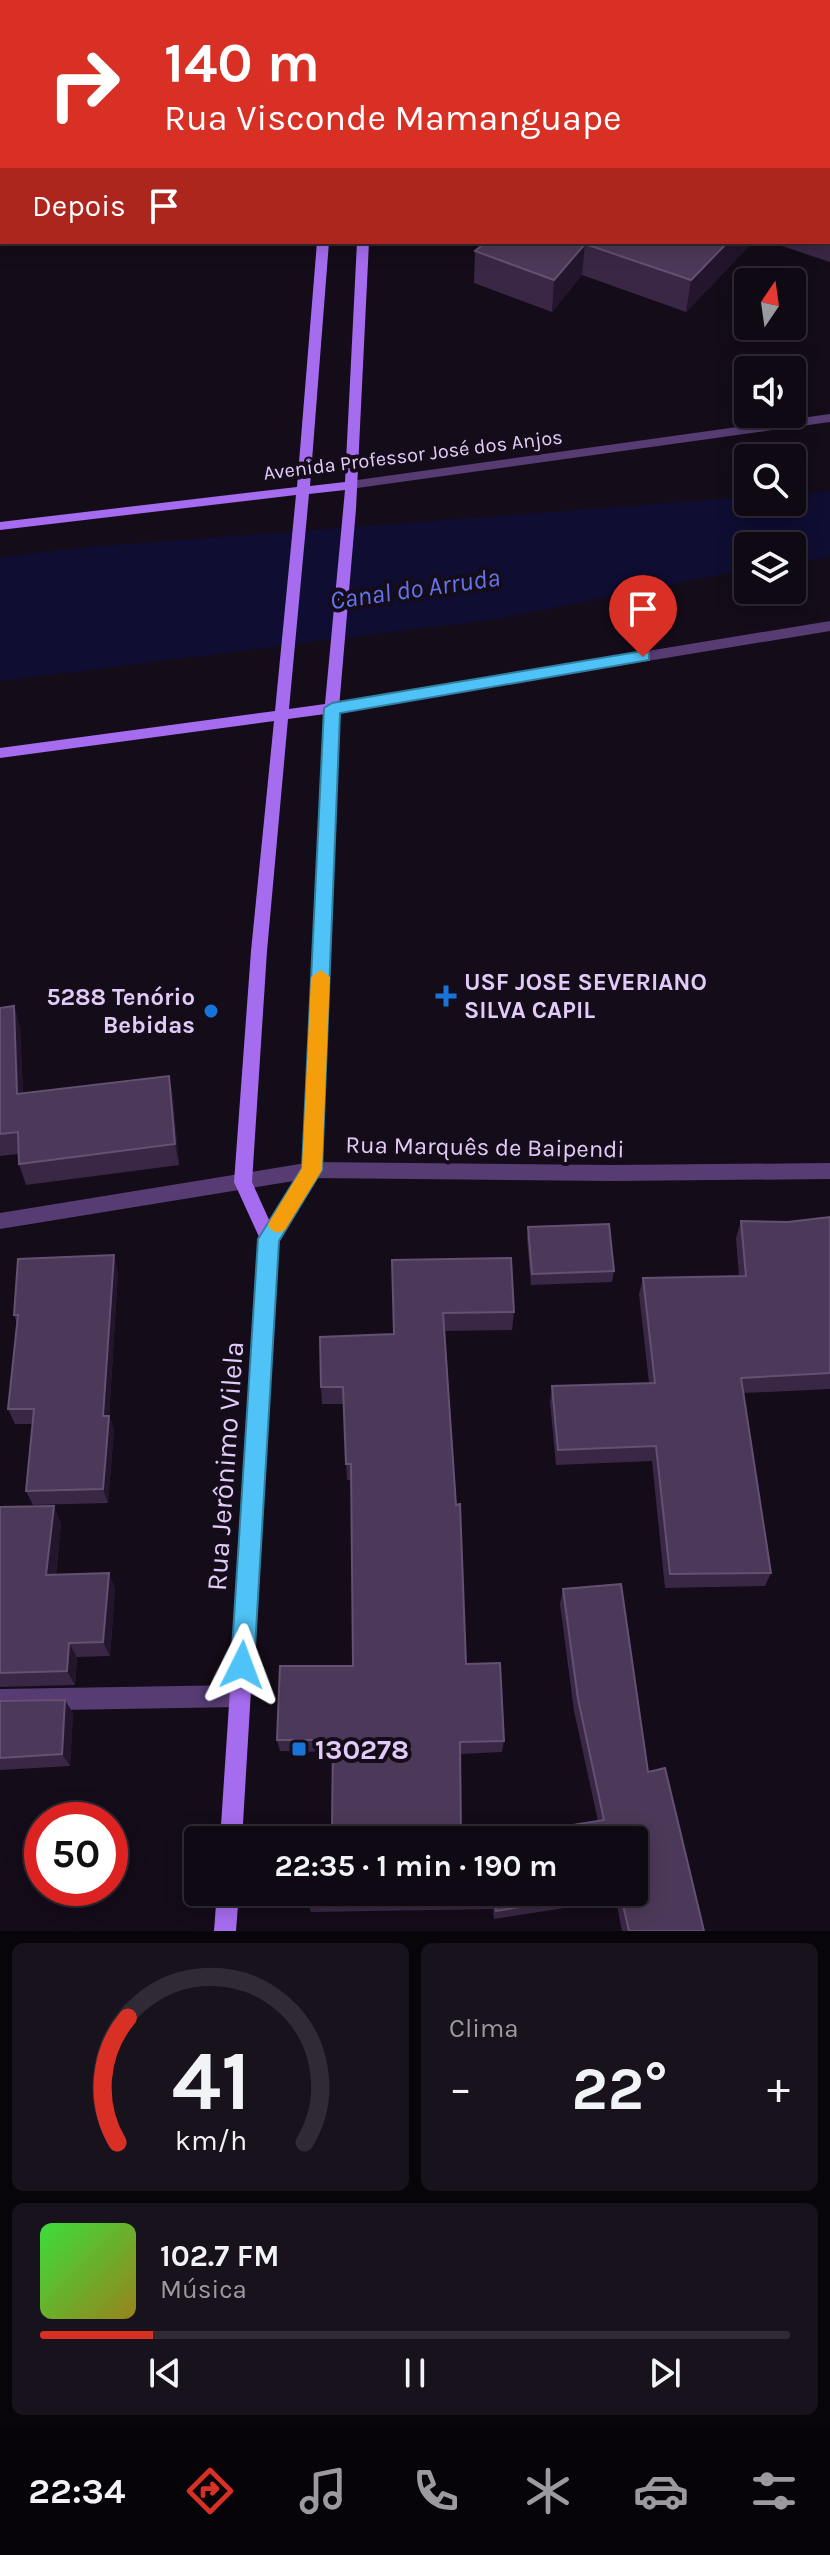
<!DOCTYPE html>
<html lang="pt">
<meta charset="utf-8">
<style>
:root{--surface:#0f0913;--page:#18121c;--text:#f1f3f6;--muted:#9b9aa0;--line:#2f2a33;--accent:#d93025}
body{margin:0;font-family:Karla,sans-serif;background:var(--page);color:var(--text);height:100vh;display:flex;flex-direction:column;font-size:30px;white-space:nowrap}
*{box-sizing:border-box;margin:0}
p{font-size:26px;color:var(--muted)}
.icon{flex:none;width:44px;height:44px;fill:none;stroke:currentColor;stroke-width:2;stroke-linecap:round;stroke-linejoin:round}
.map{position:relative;height:1931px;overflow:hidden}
.side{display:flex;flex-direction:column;gap:12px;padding:12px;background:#08050a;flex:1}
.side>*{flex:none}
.hud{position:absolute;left:0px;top:0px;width:830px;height:244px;box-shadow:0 4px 20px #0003,0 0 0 2px var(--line);background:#d93025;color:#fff;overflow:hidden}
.needle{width:52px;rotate:13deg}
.buttons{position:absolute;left:734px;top:268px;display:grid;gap:16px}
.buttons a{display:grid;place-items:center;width:72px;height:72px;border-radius:8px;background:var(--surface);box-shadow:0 4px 20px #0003,0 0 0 2px var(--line);font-size:40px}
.speed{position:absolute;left:24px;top:1802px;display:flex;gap:16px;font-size:40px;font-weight:700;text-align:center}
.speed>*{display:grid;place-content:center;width:104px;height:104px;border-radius:50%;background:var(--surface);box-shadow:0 4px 20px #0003,0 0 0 2px var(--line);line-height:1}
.speed .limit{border:12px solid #d22;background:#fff;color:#111}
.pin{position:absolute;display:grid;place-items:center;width:68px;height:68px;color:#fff;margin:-82px -34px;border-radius:50% 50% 50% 0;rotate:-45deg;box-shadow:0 0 8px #0007}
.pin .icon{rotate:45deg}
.me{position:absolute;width:88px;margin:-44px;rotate:3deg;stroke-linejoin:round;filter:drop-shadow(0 0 6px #0008)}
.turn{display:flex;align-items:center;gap:28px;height:168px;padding:0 32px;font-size:36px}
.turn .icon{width:104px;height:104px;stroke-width:2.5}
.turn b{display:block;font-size:56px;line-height:68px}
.then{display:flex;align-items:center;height:76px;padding:0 32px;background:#0003;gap:16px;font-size:30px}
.big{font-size:60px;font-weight:700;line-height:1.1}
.side .card{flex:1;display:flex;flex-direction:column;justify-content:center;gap:12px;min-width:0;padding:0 28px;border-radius:12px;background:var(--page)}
.side .dial{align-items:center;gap:0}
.dial svg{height:208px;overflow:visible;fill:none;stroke:var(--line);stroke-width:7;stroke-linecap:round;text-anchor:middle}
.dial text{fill:var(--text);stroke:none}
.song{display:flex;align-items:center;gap:24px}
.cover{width:96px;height:96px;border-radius:12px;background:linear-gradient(135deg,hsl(120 70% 55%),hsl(50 70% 35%))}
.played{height:8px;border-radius:4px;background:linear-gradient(90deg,var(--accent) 15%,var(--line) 15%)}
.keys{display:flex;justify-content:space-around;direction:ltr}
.heat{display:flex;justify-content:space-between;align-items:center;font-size:44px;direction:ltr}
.side .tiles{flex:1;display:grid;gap:12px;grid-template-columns:1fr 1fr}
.card:last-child{grid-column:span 2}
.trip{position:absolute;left:184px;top:1826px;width:464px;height:80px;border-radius:8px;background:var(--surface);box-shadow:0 4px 20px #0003,0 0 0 2px var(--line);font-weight:700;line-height:80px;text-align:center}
.dock{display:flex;height:128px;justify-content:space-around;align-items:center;background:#060408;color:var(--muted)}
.dock .icon{width:56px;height:56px}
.dock .on{color:var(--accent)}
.dock b{font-size:36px;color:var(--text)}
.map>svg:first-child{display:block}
.water{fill:#0f0d32}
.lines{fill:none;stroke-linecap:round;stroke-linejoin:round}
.minor{fill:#563c73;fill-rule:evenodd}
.tertiary{fill:#563c73;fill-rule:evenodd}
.secondary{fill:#a66cef;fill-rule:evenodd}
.wall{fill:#3a2746}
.shaded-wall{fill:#23152c}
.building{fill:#4c3959;stroke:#645072;stroke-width:2}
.route{fill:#4fc3f7;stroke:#337fa1;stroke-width:2}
.slow{fill:#f59e0b}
.poi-dot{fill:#1874d8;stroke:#140c19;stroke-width:3}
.labels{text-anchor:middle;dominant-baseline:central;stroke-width:8;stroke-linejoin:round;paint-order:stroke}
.far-street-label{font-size:20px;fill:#e3cbf9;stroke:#140c19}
.poi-label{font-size:24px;font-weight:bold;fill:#e3cbf9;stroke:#140c19;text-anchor:start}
.street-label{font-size:24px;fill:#e3cbf9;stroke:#140c19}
.water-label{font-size:26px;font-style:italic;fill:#6474ee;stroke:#140c19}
.near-street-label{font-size:28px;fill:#e3cbf9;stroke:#140c19}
.near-poi-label{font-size:28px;font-weight:bold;fill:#e3cbf9;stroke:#140c19;text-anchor:start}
</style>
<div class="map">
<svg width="830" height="1931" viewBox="0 0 830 1931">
<rect width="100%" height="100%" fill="#140c19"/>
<!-- water -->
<path class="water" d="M830 491V557L792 563V546H748V569L497 619 0 681V557L89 547 748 497V502H792V494Z"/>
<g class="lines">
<!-- minor -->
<path class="minor" d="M627 0H642L644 2H629Z
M2 41V47L0 48V42Z
M828 52 830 53V59L828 58Z
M830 414V422L350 489 344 485 350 481Z
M830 621V631L332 713 325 708 332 703Z
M312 1162 613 1165 830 1163V1179L613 1181 312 1178 306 1175 303 1170 306 1165Z
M240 1685 247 1689 251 1696 247 1703 240 1707 0 1711V1689Z"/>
<!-- tertiary -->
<path class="tertiary" d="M312 1162 318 1165 321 1170 318 1175 312 1178 0 1229V1213Z"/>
<!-- secondary -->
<path class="secondary" d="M335 0H345V2H335Z
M372 0H382V2H372Z
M317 242H329L310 486 345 482 357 242H369L356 509 339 708 321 1170 278 1241 242 1840H220L260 1239 234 1182 251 951 274 721 0 758V748L275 711 296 495 0 530V522L297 487ZM345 490 325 704 289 709 309 494ZM325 714 303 1169 270 1222 252 1182 267 951 288 719Z
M217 1892H239L236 1931H214Z"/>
</g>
<!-- wall -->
<path class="wall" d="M828 75H830V262L770 242H828Z
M471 242H753L686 312 582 275 552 312 474 283 475 251 482 246Z
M14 1006 20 1028 23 1093 169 1076 173 1097 179 1165 26 1185 19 1164 18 1154 0 1156V1008Z
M830 1217V1389L743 1393 771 1573 765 1586 665 1588 652 1461 556 1465 550 1402 552 1386 649 1383 639 1294 643 1278 739 1276 736 1238 741 1221 788 1222Z
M528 1227 614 1271 612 1282 531 1285 527 1238Z
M392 1260 514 1312 512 1330 445 1331 466 1664 504 1741 502 1752 460 1754 332 1829 333 1752 280 1751 277 1740 353 1666 351 1480H347L343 1404H322L321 1387 394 1334Z
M118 1271 109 1416 114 1430 108 1503 33 1505 26 1491 32 1424H15L8 1409 17 1323 14 1315Z
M0 1507 61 1523 56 1575 115 1588 110 1656 77 1657 75 1685 0 1687Z
M563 1589 648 1772 704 1931H622L616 1900 494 1919 493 1909 311 1912 308 1903V1892H634L598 1821 574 1711 560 1604Z
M0 1701 73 1713 70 1766 0 1770Z"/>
<!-- shaded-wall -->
<path class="shaded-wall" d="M728 242H753L686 312 691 280Z
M585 244 582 275 552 312 554 280Z
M14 1006 20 1028 24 1116 17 1094Z
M169 1076 173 1097 179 1165 175 1144Z
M114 1255 118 1271 109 1418V1416L114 1430 108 1503 103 1489V1416Z
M54 1506 61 1523 54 1590 46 1575Z
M109 1573 115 1588 110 1656 103 1642Z
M69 1643 77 1657 75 1685 67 1671Z
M65 1700 73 1713 70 1766 62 1754Z"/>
<!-- building -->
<path class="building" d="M544 0H565L572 2H541Z
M828 75H830V228L828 227Z
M486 242H728L691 280 585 244 554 280 475 251Z
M14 1006 17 1094 169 1076 175 1144 19 1164 18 1132 0 1134V1008Z
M830 1217V1373L741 1378 771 1573 670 1574 656 1446 558 1450 552 1386 655 1383 643 1278 746 1276 741 1221 788 1222Z
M609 1224 614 1271 532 1274 528 1227Z
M114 1255 103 1416H109L103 1489 26 1491 34 1409H8L18 1315H14L18 1259Z
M511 1258 514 1312 443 1313 456 1505 460 1504 466 1664 500 1663 504 1741 460 1742 461 1840H310V1828L332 1829 333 1740H277L280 1666H353L351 1464H346L343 1387H321L320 1337 394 1334 392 1260Z
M54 1506 46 1575 109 1573 103 1642 69 1643 67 1671 0 1673V1507Z
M621 1584 648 1772 665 1768 704 1931H629L620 1892H634V1840H478L604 1820 578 1699 563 1589Z
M65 1700 62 1754 0 1758V1701Z
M308 1892H615L496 1911 495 1900 308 1903Z"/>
<!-- route -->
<path class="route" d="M643 651 649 653V660L340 713 322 1170 279 1241 254 1665 251 1674 242 1677 234 1674 231 1665 258 1239 302 1168 324 708 332 703Z"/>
<!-- slow -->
<path class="slow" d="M321 970 330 977 322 1170 285 1230 278 1233 271 1230 268 1224 302 1168 311 977Z"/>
<!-- markers -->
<g class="poi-dot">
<path d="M442 984h8v8h8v8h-8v8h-8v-8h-8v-8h8z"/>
<circle cx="211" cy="1011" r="8"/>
<rect x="291" y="1741" width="16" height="16" rx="4"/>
</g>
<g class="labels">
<!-- far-street labels -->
<g class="far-street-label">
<text transform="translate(413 455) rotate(-7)">Avenida Professor José dos Anjos</text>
</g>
<!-- poi labels -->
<g class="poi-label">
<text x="464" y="982">USF JOSE SEVERIANO<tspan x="464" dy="28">SILVA CAPIL</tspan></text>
<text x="195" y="997" text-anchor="end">5288 Tenório<tspan x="195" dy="28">Bebidas</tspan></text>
</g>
<!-- street labels -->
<g class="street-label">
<text transform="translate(485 1147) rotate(1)">Rua Marquês de Baipendi</text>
</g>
<!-- water labels -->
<g class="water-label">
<text transform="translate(415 589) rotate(-8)">Canal do Arruda</text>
</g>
<!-- near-street labels -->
<g class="near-street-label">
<text transform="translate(225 1466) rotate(-86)">Rua Jerônimo Vilela</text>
</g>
<!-- near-poi labels -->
<g class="near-poi-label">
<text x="315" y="1749">130278</text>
</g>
</g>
</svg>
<div class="buttons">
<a><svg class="needle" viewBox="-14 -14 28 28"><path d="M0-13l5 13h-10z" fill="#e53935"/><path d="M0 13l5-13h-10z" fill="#9b9aa0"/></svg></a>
<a><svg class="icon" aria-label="sound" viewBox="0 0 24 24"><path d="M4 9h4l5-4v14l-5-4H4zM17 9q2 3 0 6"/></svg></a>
<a><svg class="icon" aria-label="search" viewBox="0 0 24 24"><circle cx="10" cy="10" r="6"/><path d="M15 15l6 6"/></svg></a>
<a><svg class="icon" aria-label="layers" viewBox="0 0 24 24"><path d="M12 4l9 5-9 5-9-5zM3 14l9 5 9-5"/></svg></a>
</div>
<div class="speed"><div class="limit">50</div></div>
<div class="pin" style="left:643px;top:657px;background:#d93025"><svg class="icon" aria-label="arrive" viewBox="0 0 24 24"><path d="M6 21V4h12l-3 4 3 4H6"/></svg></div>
<svg class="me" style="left:242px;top:1665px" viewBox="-20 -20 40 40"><path d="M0-17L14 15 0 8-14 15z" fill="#4fc3f7" stroke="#fff" stroke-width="4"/></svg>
<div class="trip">22:35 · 1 min · 190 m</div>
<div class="hud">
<div class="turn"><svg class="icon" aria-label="right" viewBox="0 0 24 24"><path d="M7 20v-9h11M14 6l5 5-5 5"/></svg><div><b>140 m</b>Rua Visconde Mamanguape</div></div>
<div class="then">Depois<svg class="icon" aria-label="arrive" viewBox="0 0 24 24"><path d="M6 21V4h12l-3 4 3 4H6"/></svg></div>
</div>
</div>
<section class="side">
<div class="tiles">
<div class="card dial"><svg viewBox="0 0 100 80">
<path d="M14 69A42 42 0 1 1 86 69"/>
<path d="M14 69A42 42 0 0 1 18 21" stroke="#d93025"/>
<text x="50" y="56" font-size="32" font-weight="700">41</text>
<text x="50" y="72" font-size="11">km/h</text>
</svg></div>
<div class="card"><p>Clima</p>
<div class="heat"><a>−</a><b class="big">22°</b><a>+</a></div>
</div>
<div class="card">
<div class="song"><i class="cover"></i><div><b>102.7 FM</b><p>Música</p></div></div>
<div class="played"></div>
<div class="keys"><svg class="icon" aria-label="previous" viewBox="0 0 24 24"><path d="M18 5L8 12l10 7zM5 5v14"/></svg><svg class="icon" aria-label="pause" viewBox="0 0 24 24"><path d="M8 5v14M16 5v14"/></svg><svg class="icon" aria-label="next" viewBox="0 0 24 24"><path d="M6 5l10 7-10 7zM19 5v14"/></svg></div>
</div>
</div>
</section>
<nav class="dock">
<b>22:34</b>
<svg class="icon on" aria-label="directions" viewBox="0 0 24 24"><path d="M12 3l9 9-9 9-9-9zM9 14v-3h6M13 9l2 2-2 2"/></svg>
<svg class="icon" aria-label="music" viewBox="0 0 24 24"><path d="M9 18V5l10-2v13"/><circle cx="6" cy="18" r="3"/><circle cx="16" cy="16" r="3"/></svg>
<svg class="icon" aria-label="phone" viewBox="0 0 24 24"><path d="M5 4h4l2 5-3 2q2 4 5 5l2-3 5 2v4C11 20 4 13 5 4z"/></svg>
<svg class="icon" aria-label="climate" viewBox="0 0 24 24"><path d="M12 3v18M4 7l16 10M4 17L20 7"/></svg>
<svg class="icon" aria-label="car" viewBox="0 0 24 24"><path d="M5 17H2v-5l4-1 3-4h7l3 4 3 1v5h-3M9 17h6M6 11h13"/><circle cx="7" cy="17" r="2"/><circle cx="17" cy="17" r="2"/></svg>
<svg class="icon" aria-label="filters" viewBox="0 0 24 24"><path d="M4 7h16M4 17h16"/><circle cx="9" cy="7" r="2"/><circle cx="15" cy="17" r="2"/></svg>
</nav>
